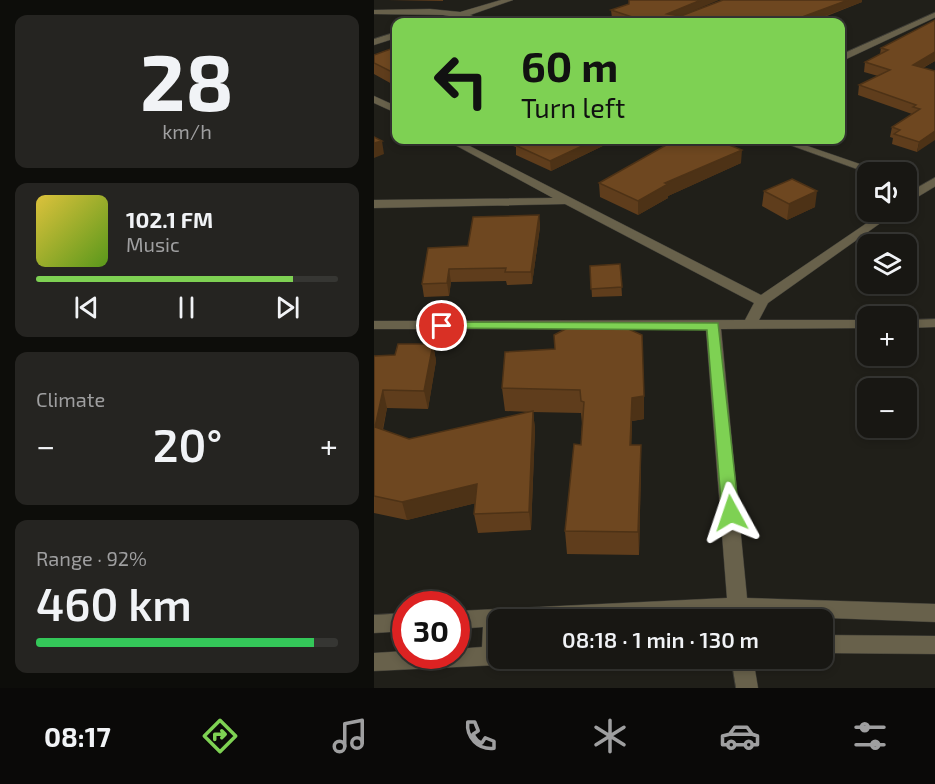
<!DOCTYPE html>
<meta charset="utf-8">
<style>
:root{--surface:#181713;--page:#252421;--text:#f1f3f6;--muted:#9f9fa0;--line:#363633;--accent:#7ed153}
body{margin:0;font-family:"Exo 2",sans-serif;background:var(--page);color:var(--text);height:100vh;display:flex;flex-direction:column;font-size:22px;white-space:nowrap}
*{box-sizing:border-box;margin:0}
p{font-size:20px;color:var(--muted)}
.icon{flex:none;width:33px;height:33px;fill:none;stroke:currentColor;stroke-width:2;stroke-linecap:round;stroke-linejoin:round}
.map{position:relative;flex:1;overflow:hidden}
.sheet{display:flex;flex-direction:column;gap:15px;padding:15px;background:#0d0d0a;width:374px}
.sheet>*{flex:none}
.top-card{position:absolute;left:18px;top:18px;width:453px;height:126px;border-radius:12px;box-shadow:0 3px 9px #0003,0 0 0 2px var(--line);background:#7ed153;color:#111;overflow:hidden}
.controls{position:absolute;left:483px;top:162px;display:grid;gap:12px}
.controls a{display:grid;place-items:center;width:60px;height:60px;border-radius:12px;background:var(--surface);box-shadow:0 3px 9px #0003,0 0 0 2px var(--line);font-size:30px}
.speed{position:absolute;left:18px;top:591px;display:flex;gap:12px;font-size:30px;font-weight:700;text-align:center}
.speed>*{display:grid;place-content:center;width:78px;height:78px;border-radius:50%;background:var(--surface);box-shadow:0 3px 9px #0003,0 0 0 2px var(--line);line-height:1}
.speed .limit{border:9px solid #d22;background:#fff;color:#111}
.pin{position:absolute;display:grid;place-items:center;width:51px;height:51px;color:#fff;margin:-26px;border:3px solid #fff;border-radius:50%;box-shadow:0 2px 6px #0007}
.me{position:absolute;width:66px;margin:-33px;rotate:355deg;stroke-linejoin:round;filter:drop-shadow(0 0 4px #0008)}
.turn{display:flex;align-items:center;gap:21px;height:126px;padding:0 30px;font-size:27px}
.turn .icon{width:78px;height:78px;stroke-width:2.5}
.turn b{display:block;font-size:42px;line-height:51px}
.big{font-size:45px;font-weight:600;line-height:1.1}
.sheet .widget{flex:1;display:flex;flex-direction:column;justify-content:center;gap:9px;min-width:0;padding:0 21px;border-radius:12px;background:var(--page)}
.sheet .dial{align-items:center;gap:0}
.dial b{font-size:78px;line-height:1}
.song{display:flex;align-items:center;gap:18px}
.cover{width:72px;height:72px;border-radius:9px;background:linear-gradient(135deg,hsl(50 70% 55%),hsl(90 70% 35%))}
.played{height:6px;border-radius:3px;background:linear-gradient(90deg,var(--accent) 85%,var(--line) 85%)}
.keys{display:flex;justify-content:space-around;direction:ltr}
.heat{display:flex;justify-content:space-between;align-items:center;font-size:33px;direction:ltr}
.charge{height:9px;border-radius:4px;background:linear-gradient(90deg,#34c759 92%,var(--line) 0)}
.trip{position:absolute;left:114px;top:609px;width:345px;height:60px;border-radius:12px;background:var(--surface);box-shadow:0 3px 9px #0003,0 0 0 2px var(--line);font-weight:600;line-height:60px;text-align:center}
.tabs{display:flex;height:96px;justify-content:space-around;align-items:center;background:#0a0908;color:var(--muted)}
.tabs .icon{width:42px;height:42px}
.tabs .on{color:var(--accent)}
.tabs b{font-size:27px;color:var(--text)}
main{display:flex;flex:1;min-height:0}
.map>svg:first-child{display:block}
.lines{fill:none;stroke-linecap:round;stroke-linejoin:round}
.minor-casing{stroke:#3e3d37;stroke-width:1}
.minor{fill:#68614b;fill-rule:evenodd}
.wall{fill:#5f3d1c}
.shaded-wall{fill:#4d3216}
.building{fill:#6e4720;stroke:#4d3216;stroke-width:1.5}
.route{fill:#7ed153;stroke:#528836;stroke-width:1.5}
</style>
<main>
<section class="sheet">
<div class="widget dial"><b>28</b><p>km/h</p></div>
<div class="widget">
<div class="song"><i class="cover"></i><div><b>102.1 FM</b><p>Music</p></div></div>
<div class="played"></div>
<div class="keys"><svg class="icon" aria-label="previous" viewBox="0 0 24 24"><path d="M18 5L8 12l10 7zM5 5v14"/></svg><svg class="icon" aria-label="pause" viewBox="0 0 24 24"><path d="M8 5v14M16 5v14"/></svg><svg class="icon" aria-label="next" viewBox="0 0 24 24"><path d="M6 5l10 7-10 7zM19 5v14"/></svg></div>
</div>
<div class="widget"><p>Climate</p>
<div class="heat"><a>−</a><b class="big">20°</b><a>+</a></div>
</div>
<div class="widget"><p>Range · 92%</p><b class="big">460 km</b><div class="charge"></div></div>
</section>
<div class="map">
<svg width="562" height="688" viewBox="0 0 562 688">
<rect width="100%" height="100%" fill="#201f19"/>
<g class="lines">
<defs>
<path id="minor" d="M127 0H139L96 15 114 22C105 22 98 19 89 18 80 17 69 22 59 22L75 16 69 15 0 14V10L56 9 86 12Z
M562 12V17L466 62V55Z
M22 32V38L0 45V39Z
M0 96 22 106V113L0 103Z
M72 140H84L387 295 509 212H522L394 303 385 320H494V328L347 329 373 598 562 604V622L375 615V620H355L354 615 264 620H124V658H133L132 663 124 665 0 671V653L32 651V656H82V649L108 647 109 627 82 629V611L353 598 332 329H0V321L371 320 380 303 191 204 0 208V200L179 198Z
M402 140H416L509 172 494 173Z
M562 177V186L532 204V194Z
M562 319V327L532 328V320Z
M32 613V631L0 633V615Z
M448 635 562 636V654L448 653Z
M357 658H379L384 688H362Z"/>
</defs>
<!-- minor casing -->
<use href="#minor" class="minor-casing"/>
<!-- minor -->
<use href="#minor" class="minor"/>
</g>
<!-- wall -->
<path class="wall" d="M14 0H69V1Z
M349 0H488V2L443 20 452 22H250L238 18 237 10 316 12Z
M561 20V61L549 68 561 71 543 152 518 144 519 138 516 137 518 127 538 114 484 95 485 85 504 76 490 72 491 62 506 54 507 48Z
M22 47 18 84 0 74V55Z
M121 140H241L177 171 142 155V147Z
M350 143 367 163 294 196V198L264 215 226 197 225 183Z
M390 191 441 207 413 220 388 206Z
M165 215 166 227 158 284 133 285 132 281 77 282 75 296 50 297 48 284 94 246Z
M246 264 248 296 218 297 216 266Z
M59 344 62 361 54 409 13 408 9 430 35 439 157 412 131 411 128 388 131 352 270 396V419L258 421 257 445H267V468L265 555 193 554 191 531 207 445 208 424 207 413 159 412 161 429 157 530 104 533 100 514 102 503 33 520 0 513V356L21 355Z"/>
<!-- shaded-wall -->
<path class="shaded-wall" d="M327 0H345L293 22V14Z
M474 0H488V2L435 22 431 16Z
M561 52V61L537 74 539 65Z
M22 69V82L18 84 16 71Z
M561 131V140L543 152 545 142Z
M221 140H241L177 171 176 161Z
M8 141 10 154 0 158V143Z
M368 150 367 163 294 196V198L264 215V201L291 183Z
M443 191 441 207 413 220 415 204Z
M165 215 166 227 158 284 157 272Z
M75 269 77 282 75 296 73 283Z
M59 344 62 361 54 409 50 391Z
M9 390 13 408 5 445 1 427Z
M270 396V419L258 421 257 468 256 445 258 398Z
M159 411 161 429 157 530 155 512Z
M267 445V468L265 555 264 532Z
M103 484 106 502 33 520 28 502Z"/>
<!-- building -->
<path class="building" d="M255 0H327L293 14 307 16 349 0H474L431 16 452 22H273L237 10 255 4Z
M561 20V52L539 65 561 71V131L545 142 520 134 526 130 518 127 546 109 539 107 542 105 485 85 516 70 491 62 514 50 507 48Z
M22 47V69L16 71 0 63V55Z
M0 137 8 141 0 143Z
M146 140H221L176 161 141 145 151 141Z
M301 140H348L345 141 368 150 291 183 294 184 264 201 225 183Z
M418 179 443 191 415 204 390 191Z
M165 215 157 272H131L132 268 75 269 73 283 48 284 54 248 94 246 99 217Z
M246 264 248 287 217 289 216 266Z
M203 323 243 324 268 335 270 396 258 398 256 445H267L264 532 191 531 200 444 207 445 210 402 207 401 206 390 128 388 131 352 181 349 180 335Z
M24 344H59L50 391 9 390 1 427 35 439 159 411 155 512 100 514 103 484 28 502 0 496V356L21 355Z"/>
<!-- route -->
<path class="route" d="M68 322 344 323 365 513 362 517H351L348 513 333 330 63 328 61 326Z"/>
</svg>
<div class="controls">
<a><svg class="icon" aria-label="sound" viewBox="0 0 24 24"><path d="M4 9h4l5-4v14l-5-4H4zM17 9q2 3 0 6"/></svg></a>
<a><svg class="icon" aria-label="layers" viewBox="0 0 24 24"><path d="M12 4l9 5-9 5-9-5zM3 14l9 5 9-5"/></svg></a>
<a>+</a>
<a>−</a>
</div>
<div class="speed"><div class="limit">30</div></div>
<div class="pin" style="left:68px;top:326px;background:#d93025"><svg class="icon" aria-label="arrive" viewBox="0 0 24 24"><path d="M6 21V4h12l-3 4 3 4H6"/></svg></div>
<svg class="me" style="left:357px;top:513px" viewBox="-20 -20 40 40"><path d="M0-17L14 15 0 8-14 15z" fill="#7ed153" stroke="#fff" stroke-width="4"/></svg>
<div class="trip">08:18 · 1 min · 130 m</div>
<div class="top-card">
<div class="turn"><svg class="icon" aria-label="left" viewBox="0 0 24 24"><path d="M17 20v-9H6M10 6l-5 5 5 5"/></svg><div><b>60 m</b>Turn left</div></div>
</div>
</div>
</main>
<nav class="tabs">
<b>08:17</b>
<svg class="icon on" aria-label="directions" viewBox="0 0 24 24"><path d="M12 3l9 9-9 9-9-9zM9 14v-3h6M13 9l2 2-2 2"/></svg>
<svg class="icon" aria-label="music" viewBox="0 0 24 24"><path d="M9 18V5l10-2v13"/><circle cx="6" cy="18" r="3"/><circle cx="16" cy="16" r="3"/></svg>
<svg class="icon" aria-label="phone" viewBox="0 0 24 24"><path d="M5 4h4l2 5-3 2q2 4 5 5l2-3 5 2v4C11 20 4 13 5 4z"/></svg>
<svg class="icon" aria-label="climate" viewBox="0 0 24 24"><path d="M12 3v18M4 7l16 10M4 17L20 7"/></svg>
<svg class="icon" aria-label="car" viewBox="0 0 24 24"><path d="M5 17H2v-5l4-1 3-4h7l3 4 3 1v5h-3M9 17h6M6 11h13"/><circle cx="7" cy="17" r="2"/><circle cx="17" cy="17" r="2"/></svg>
<svg class="icon" aria-label="filters" viewBox="0 0 24 24"><path d="M4 7h16M4 17h16"/><circle cx="9" cy="7" r="2"/><circle cx="15" cy="17" r="2"/></svg>
</nav>
